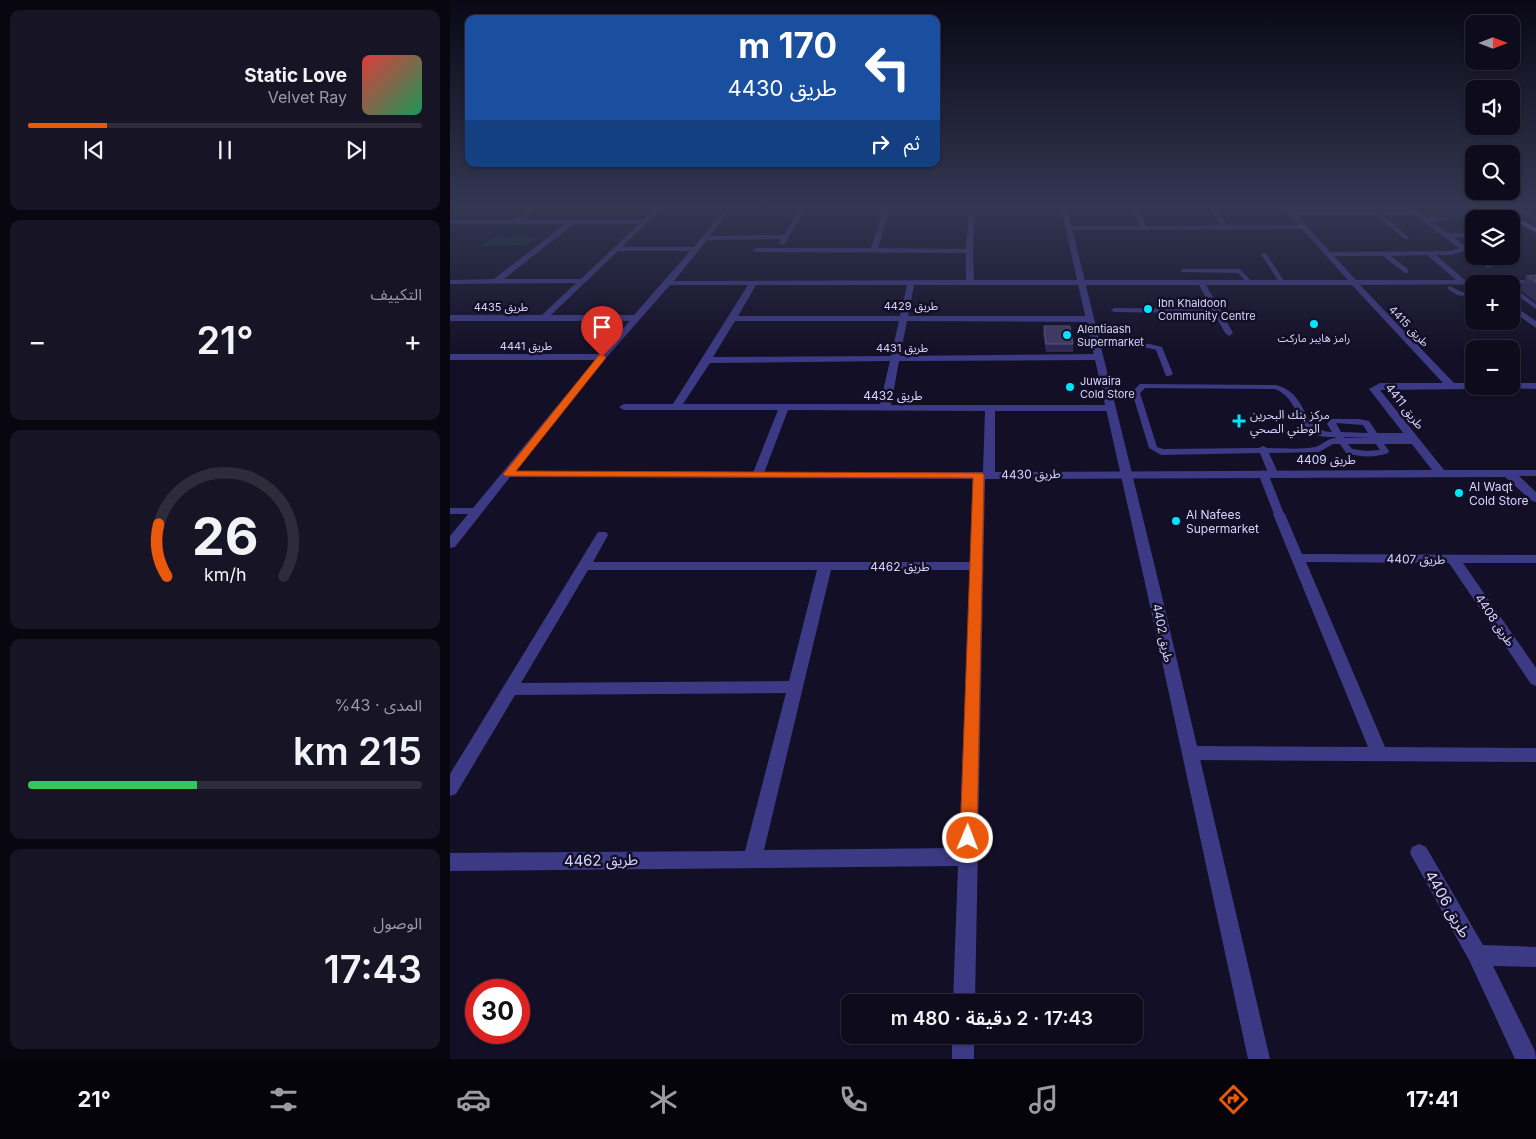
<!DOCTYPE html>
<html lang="ar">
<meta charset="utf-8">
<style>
:root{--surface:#0e0b1c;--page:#171425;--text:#f1f3f6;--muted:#9b9ba3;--line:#2e2b3b;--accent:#ea580c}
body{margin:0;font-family:Inter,"Noto Sans Arabic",sans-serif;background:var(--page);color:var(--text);direction:rtl;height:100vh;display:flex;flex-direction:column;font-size:19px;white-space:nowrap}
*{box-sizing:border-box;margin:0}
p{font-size:16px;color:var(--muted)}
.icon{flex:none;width:28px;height:28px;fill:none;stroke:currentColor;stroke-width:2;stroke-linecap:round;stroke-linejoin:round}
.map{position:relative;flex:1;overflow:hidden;direction:ltr}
.panel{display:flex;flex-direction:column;gap:10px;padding:10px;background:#08060f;width:450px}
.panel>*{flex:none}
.top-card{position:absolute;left:15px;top:15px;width:475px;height:152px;border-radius:10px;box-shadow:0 1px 4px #0004,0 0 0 1px var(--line);direction:rtl;background:#1a4fa0;color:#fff;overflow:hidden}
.needle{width:32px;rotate:90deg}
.buttons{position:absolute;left:1015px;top:15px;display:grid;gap:10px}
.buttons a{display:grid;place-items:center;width:55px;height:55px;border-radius:10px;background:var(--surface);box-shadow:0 1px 4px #0004,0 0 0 1px var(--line);font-size:25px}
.speed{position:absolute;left:15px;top:979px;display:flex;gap:10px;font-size:25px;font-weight:700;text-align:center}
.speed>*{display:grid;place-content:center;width:65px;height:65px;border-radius:50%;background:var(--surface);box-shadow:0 1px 4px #0004,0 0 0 1px var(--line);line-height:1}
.speed .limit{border:8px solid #d22;background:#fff;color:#111}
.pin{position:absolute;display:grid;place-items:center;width:42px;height:42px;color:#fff;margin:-51px -21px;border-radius:50% 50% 50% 0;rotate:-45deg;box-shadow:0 0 5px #0007}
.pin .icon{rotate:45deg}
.me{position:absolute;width:55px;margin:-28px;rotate:1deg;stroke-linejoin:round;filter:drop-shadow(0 0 4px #0008)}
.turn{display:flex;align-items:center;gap:18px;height:105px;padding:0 20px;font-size:22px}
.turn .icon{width:65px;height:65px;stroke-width:2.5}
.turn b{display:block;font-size:35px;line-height:42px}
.then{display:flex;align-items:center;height:48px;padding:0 20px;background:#0003;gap:10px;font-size:19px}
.big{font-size:38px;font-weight:600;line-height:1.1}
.panel .tile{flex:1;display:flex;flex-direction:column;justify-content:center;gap:8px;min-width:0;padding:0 18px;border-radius:10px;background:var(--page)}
.panel .dial{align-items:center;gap:0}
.dial svg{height:130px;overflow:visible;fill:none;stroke:var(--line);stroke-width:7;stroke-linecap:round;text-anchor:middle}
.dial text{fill:var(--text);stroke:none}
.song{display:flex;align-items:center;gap:15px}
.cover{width:60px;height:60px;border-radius:8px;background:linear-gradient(135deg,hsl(0 70% 55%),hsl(150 70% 35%))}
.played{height:5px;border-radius:2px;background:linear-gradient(90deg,var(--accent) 20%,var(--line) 20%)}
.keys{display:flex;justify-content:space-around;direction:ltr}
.heat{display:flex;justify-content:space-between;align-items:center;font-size:28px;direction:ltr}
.charge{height:8px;border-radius:4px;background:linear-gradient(90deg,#34c759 43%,var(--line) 0)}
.trip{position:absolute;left:391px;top:994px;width:302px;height:50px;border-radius:10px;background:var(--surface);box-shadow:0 1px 4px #0004,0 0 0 1px var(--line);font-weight:600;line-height:50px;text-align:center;direction:rtl}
.tabs{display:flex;height:80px;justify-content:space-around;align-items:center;background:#06040b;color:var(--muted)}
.tabs .icon{width:35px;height:35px}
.tabs .on{color:var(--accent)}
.tabs b{font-size:22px;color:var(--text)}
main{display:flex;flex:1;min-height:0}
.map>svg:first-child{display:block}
.green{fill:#12302f}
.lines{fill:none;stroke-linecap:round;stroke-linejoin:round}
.service{fill:#3d3a85;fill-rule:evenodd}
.minor{fill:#3d3a85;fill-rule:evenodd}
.tertiary{fill:#3d3a85;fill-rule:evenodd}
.secondary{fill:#6f6bff;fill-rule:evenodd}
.wall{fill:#312854}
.building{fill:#433a66;stroke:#5a527e}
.route{fill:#ea580c;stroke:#983908}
.poi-dot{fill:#00e5ff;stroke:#130f26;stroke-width:2}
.labels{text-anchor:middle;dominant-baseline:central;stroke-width:5;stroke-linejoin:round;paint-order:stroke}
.far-poi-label{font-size:11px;fill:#d9d4ff;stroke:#130f26;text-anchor:start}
.far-street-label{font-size:11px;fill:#d9d4ff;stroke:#130f26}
.street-label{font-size:12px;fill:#d9d4ff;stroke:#130f26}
.poi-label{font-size:12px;fill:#d9d4ff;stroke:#130f26;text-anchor:start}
.near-street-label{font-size:15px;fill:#d9d4ff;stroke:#130f26}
</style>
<main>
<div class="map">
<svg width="1086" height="1059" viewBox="0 0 1086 1059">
<rect width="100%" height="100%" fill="#130f26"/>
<!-- green -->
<path class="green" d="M44 237H86L76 245 32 246Z"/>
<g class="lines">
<!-- service -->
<path class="service" d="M1064 208H1069L1086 217V221Z
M812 253H816L834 281 833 282H829L811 254Z
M733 269H790L802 282 797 283 788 273 731 272V270Z
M1000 286 1011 292 1024 293V297L1007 295 998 289V287Z
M1061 286 1086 304V309L1061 291Z
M742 307 766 308V310L764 311 743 312V313L769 315 772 317 769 319 741 317 737 313 664 312 661 310 664 308 738 309Z
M643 344H700L712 347 723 374 719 376H716L706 350 699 348H643Z
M690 384 826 385C860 394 850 431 882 432L877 424 881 419H909L919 421 927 433H961L965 436 962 438 968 439 969 441 965 444H934L939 451 938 453C924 458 910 457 896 453L890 444H883L869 452 819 453 828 473 823 476 818 473 810 453 711 455 699 448 682 392ZM695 388 825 389C848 397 848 432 870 436 874 437 880 437 885 437L886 438C877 438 873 445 865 447 850 450 832 448 817 448L813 446 809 448 713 449 707 447 690 393ZM886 423 913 425 918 433 891 432ZM894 437 922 438H895ZM898 444H926L930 450 917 451 902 449Z
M813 470 818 473 834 514 832 516 829 517 824 514 808 473Z
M0 508H27L32 511 27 514H0Z"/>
<!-- minor -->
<path class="minor" d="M82 208H89L71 220H193L206 208H212L172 247H244L276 208H282L260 236 334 235 350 208H356L334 245 329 244 331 239 257 240 224 281 516 280V253L306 252 302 250 306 248H421L434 208H440L428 248 516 249 519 208H525L523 251 524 280H898L852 229 619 230 616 228 619 226H690L682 208H688L696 226 771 225 759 208H765L777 225H849L834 208H840L843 211H922L925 209 929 211H960L957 208H963L976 217 999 218 1000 219 997 221H981L997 233H1024V237H1003L1016 247 1024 248V256H1032L1044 266 1037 268 1023 256 1014 251 1002 255H986L1015 280H1086V284L910 285 1004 383H1024V386H1029L1024 389 930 390 994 470H1086V476H1069L1086 492V502L1082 501 1055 477 535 479 525 1002H503L508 866 0 871V853L295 851 336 693 65 695 6 794 0 796V774L148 532H156L158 535 143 562H520L523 479 60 477 5 547 0 548V536L145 360H0V354H149L180 321H0V315H92L126 283 0 284V280L44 279 115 224H0V220H63ZM847 215H926L956 240 959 238 958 237 933 215H965L1009 248 1001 251 880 252ZM124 224H189L131 279H54ZM168 251H240L184 315H101ZM977 255 1006 280H906L884 256H933L955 273H958V269L941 256ZM220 285H298L223 404H174L169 407 174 410H328L303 473 66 471 155 359ZM306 285H457L450 316H288ZM464 285H749L775 333 779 336 783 333 756 285H902L993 383H930L919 389 982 470 545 472V411H660L665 408 660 405H441L449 361 648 360 653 357 648 354 450 356 457 321 640 322 644 319 640 316H458ZM285 321H449L441 356 263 357ZM440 361 430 404H233L260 363ZM338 410 535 411 533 472 314 473ZM138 570H367L339 681 71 683ZM381 570H520L509 848 314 850Z
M1061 248 1066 249 1068 250 1061 252Z
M1061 304 1086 321V328L1061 310Z
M1061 383H1086V389L1058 388 1056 386H1061Z
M829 510 835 514 852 554 1086 555V563H1013L1086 668V686L1081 684 999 563 856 562 935 747 1086 748V762L740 760 734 758 732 753 734 748 740 746 918 747 823 514Z
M969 844 976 847 1033 945 1086 947V967L1043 966 1085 1051 1086 1059H1065L1020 962 960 853 962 847Z
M502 1035H524V1059H502Z"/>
<!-- tertiary -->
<path class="tertiary" d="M611 208H617L711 592 820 1059H798L697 592Z"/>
<!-- secondary -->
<path class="secondary" d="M1031 208H1038L1054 219H1046Z
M1044 208H1051L1086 228V233Z"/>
</g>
<!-- wall -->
<path class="wall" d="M1086 275V302L1070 290 1076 276Z
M594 326 623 344V352H596L593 334Z"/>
<!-- building -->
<path class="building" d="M1086 275V283L1076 276Z
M594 326H620L623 344H596Z"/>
<!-- sky -->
<linearGradient id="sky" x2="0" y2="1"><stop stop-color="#0a0815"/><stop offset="0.58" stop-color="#333752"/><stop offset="1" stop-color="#333752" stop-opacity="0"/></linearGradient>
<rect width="1086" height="356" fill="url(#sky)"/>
<!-- route -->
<path class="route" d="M152 354 156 357 155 359 66 471 532 473 534 475 527 838 524 843 518 845 512 843 510 838 523 478 55 476 53 474 55 472 149 355Z"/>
<!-- markers -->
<g class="poi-dot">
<circle cx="698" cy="309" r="5"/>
<circle cx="864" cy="324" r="5"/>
<circle cx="617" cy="335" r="5"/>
<circle cx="620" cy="387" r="5"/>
<path d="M786.5 413.5h5v5h5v5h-5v5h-5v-5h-5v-5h5z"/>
<circle cx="1009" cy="493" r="5"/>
<circle cx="726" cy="521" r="5"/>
</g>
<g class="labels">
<!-- far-poi labels -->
<g class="far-poi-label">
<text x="708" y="303">Ibn Khaldoon<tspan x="708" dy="13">Community Centre</tspan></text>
<text x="627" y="329">Alentiaash<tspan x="627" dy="13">Supermarket</tspan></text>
<text x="864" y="338" text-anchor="middle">رامز هايبر ماركت</text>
<text x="630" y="381">Juwaira<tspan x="630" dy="13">Cold Store</tspan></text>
</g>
<!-- far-street labels -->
<g class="far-street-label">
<text x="461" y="306">طريق 4429</text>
<text x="51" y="307">طريق 4435</text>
<text transform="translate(959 326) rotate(46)">طريق 4415</text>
<text x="76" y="346">طريق 4441</text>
<text x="452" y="348">طريق 4431</text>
</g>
<!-- street labels -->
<g class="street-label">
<text x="443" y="395">طريق 4432</text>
<text transform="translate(955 406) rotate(52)">طريق 4411</text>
<text x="876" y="459">طريق 4409</text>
<text transform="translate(581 474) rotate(-1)">طريق 4430</text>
<text transform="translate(966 559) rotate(1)">طريق 4407</text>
<text x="450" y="566">طريق 4462</text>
<text transform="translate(1045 620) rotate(56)">طريق 4408</text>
<text transform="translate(713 633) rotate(78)">طريق 4402</text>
</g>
<!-- poi labels -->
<g class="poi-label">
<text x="800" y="414">مركز بنك البحرين<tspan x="800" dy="14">الوطني الصحي</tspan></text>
<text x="1019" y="486">Al Waqt<tspan x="1019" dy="14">Cold Store</tspan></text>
<text x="736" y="514">Al Nafees<tspan x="736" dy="14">Supermarket</tspan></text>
</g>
<!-- near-street labels -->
<g class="near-street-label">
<text transform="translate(151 860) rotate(-1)">طريق 4462</text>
<text transform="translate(998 904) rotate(60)">طريق 4406</text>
</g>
</g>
</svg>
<div class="buttons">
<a><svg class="needle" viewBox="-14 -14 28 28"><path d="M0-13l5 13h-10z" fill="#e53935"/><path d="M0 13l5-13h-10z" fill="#9b9ba3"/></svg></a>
<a><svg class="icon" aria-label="sound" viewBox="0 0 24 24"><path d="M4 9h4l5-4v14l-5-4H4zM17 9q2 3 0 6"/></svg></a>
<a><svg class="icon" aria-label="search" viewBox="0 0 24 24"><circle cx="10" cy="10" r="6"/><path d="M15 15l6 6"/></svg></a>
<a><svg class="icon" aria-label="layers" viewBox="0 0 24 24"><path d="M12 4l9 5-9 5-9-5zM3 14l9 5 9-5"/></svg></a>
<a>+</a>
<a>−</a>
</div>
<div class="speed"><div class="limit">30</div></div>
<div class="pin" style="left:152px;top:357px;background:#d93025"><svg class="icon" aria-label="arrive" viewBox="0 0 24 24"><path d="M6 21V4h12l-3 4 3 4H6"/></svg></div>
<svg class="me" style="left:518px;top:838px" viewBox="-20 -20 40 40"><circle r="17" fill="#ea580c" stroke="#fff" stroke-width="3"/><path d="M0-11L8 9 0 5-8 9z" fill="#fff"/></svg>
<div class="trip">17:43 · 2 دقيقة · 480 m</div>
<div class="top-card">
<div class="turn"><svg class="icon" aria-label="left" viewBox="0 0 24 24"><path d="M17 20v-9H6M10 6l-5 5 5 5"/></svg><div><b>170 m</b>طريق 4430</div></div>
<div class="then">ثم<svg class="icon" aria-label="right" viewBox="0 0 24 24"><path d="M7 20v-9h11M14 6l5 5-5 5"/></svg></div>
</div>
</div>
<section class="panel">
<div class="tile">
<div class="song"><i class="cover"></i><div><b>Static Love</b><p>Velvet Ray</p></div></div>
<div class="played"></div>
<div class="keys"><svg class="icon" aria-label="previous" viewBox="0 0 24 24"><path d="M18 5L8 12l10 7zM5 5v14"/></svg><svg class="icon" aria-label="pause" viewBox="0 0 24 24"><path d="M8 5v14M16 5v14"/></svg><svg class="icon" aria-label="next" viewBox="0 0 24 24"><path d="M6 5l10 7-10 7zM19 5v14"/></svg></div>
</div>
<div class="tile"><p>التكييف</p>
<div class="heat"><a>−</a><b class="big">21°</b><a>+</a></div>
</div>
<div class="tile dial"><svg viewBox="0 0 100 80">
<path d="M14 69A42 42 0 1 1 86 69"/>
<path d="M14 69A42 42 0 0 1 9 37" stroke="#ea580c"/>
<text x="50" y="56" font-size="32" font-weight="700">26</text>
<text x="50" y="72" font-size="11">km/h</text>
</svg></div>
<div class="tile"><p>المدى · 43%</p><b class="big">215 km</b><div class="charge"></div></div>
<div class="tile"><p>الوصول</p><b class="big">17:43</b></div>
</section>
</main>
<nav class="tabs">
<b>17:41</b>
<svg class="icon on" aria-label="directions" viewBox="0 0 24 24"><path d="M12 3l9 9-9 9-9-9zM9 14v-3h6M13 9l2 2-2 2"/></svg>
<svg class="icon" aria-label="music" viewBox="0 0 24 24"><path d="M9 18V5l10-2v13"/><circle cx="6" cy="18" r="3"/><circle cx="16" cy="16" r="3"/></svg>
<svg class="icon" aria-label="phone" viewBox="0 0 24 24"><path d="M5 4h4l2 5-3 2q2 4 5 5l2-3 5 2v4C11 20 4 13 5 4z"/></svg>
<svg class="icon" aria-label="climate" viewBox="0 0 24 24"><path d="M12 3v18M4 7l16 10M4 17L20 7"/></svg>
<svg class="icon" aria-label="car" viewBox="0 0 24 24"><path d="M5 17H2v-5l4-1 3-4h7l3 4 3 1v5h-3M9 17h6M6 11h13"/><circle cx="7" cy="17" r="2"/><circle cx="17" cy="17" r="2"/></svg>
<svg class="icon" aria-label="filters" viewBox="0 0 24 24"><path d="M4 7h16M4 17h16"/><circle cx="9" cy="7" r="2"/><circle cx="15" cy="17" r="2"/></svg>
<b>21°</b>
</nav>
